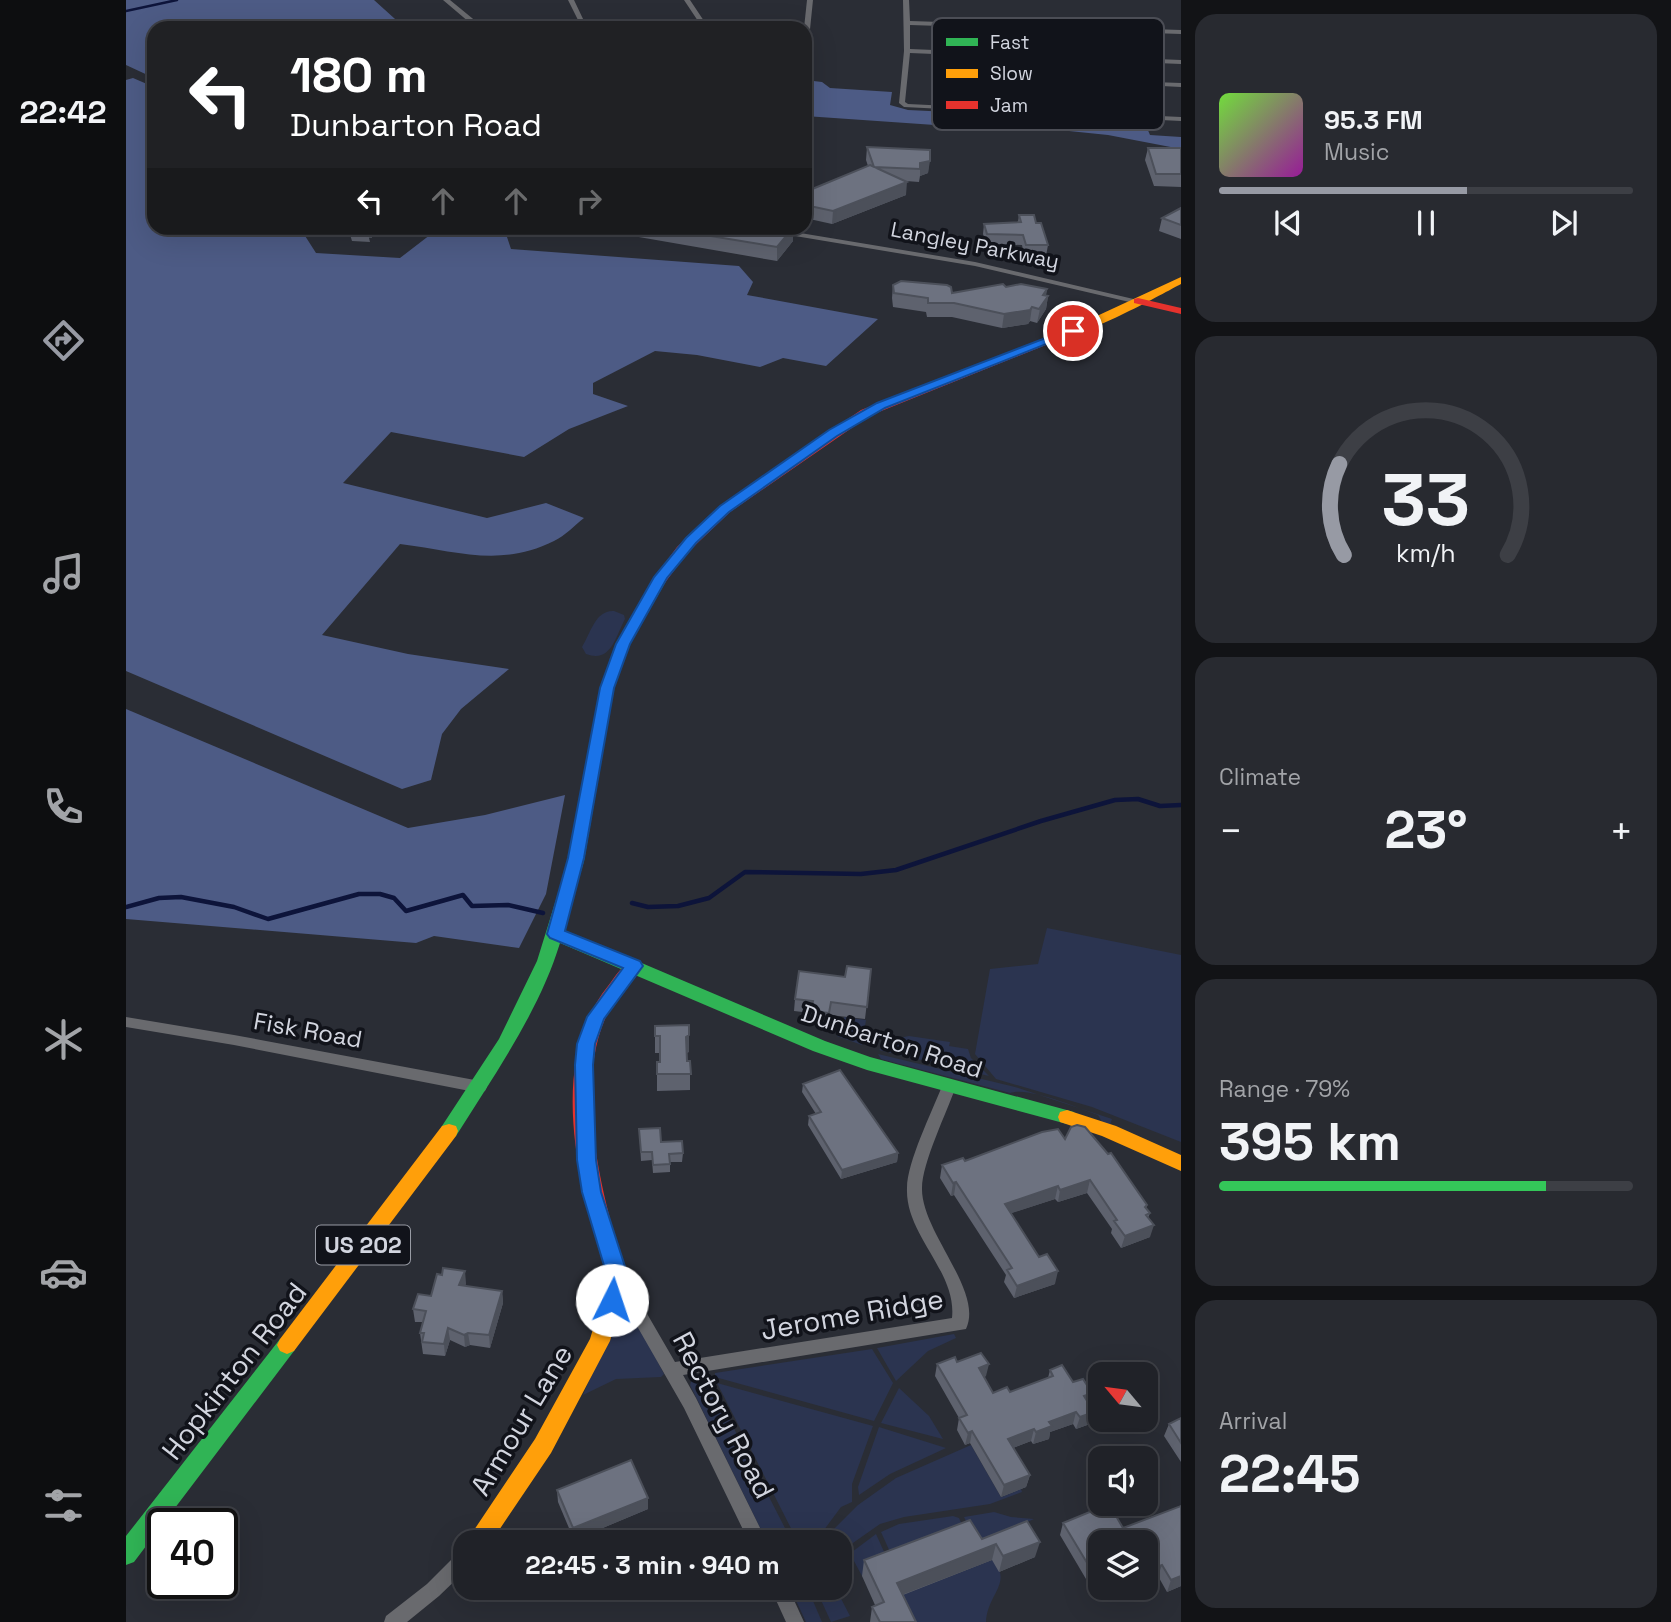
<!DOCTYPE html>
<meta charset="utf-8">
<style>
:root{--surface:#202228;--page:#282a30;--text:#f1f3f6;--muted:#a2a4a8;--line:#3d3f45;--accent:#979aa4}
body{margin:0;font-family:"Space Grotesk",sans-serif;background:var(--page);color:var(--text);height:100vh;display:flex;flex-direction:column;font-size:26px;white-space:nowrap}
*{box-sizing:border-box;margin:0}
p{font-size:23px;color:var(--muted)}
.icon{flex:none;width:38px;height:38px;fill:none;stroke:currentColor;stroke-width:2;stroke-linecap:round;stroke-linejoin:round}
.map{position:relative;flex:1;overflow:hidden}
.drawer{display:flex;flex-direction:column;gap:14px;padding:14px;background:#121316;width:490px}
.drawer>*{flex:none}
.hud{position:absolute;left:21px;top:21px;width:665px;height:214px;border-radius:21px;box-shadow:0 7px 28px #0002,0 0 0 2px var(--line);background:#202124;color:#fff;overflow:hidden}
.needle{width:46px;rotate:299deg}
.buttons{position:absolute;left:962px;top:1362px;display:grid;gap:14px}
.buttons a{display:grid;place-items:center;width:70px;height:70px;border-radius:14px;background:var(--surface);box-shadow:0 7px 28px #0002,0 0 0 2px var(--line);font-size:35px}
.speed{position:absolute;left:21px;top:1508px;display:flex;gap:14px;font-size:35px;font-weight:700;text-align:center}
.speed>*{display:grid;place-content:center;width:91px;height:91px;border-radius:50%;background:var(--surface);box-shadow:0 7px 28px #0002,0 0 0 2px var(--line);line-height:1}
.speed .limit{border:4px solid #111;border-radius:10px;background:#fff;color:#111}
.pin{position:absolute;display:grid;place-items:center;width:60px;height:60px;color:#fff;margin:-30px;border:4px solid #fff;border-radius:50%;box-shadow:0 2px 7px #0007}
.me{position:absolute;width:77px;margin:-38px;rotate:4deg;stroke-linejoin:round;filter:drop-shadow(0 0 5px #0008)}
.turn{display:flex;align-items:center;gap:24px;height:147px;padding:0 28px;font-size:32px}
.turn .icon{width:91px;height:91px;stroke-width:2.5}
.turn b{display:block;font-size:49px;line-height:60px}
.lanes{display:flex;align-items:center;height:66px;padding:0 28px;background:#0003;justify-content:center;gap:35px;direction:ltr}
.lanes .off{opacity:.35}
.big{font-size:52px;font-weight:800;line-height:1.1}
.drawer .card{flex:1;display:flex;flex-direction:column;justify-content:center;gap:10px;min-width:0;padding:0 24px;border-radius:21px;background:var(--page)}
.drawer .dial{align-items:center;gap:0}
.dial svg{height:182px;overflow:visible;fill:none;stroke:var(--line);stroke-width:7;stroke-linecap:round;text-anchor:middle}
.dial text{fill:var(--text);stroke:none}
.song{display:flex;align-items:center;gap:21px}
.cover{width:84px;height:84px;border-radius:10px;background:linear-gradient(135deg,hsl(100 70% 55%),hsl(300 70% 35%))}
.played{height:7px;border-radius:4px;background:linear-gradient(90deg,var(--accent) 60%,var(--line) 60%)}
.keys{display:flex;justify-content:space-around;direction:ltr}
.heat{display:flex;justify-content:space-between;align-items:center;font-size:38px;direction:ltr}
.charge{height:10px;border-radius:5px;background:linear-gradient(90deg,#34c759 79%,var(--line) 0)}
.trip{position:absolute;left:327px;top:1530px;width:399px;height:70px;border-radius:21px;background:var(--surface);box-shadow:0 7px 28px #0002,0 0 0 2px var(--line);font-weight:800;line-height:70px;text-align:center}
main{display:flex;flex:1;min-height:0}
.dock{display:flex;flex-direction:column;width:126px;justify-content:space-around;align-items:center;background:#0d0e10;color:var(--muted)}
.dock .icon{width:49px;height:49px}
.dock .current{color:var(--accent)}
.dock b{font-size:32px;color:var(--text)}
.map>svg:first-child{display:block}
.green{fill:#2b3450}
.forest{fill:#4d5b85}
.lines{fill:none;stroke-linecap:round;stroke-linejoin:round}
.stream-far1{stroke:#0d143a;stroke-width:2.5}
.stream{stroke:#0d143a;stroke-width:4.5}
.street{fill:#696a6e;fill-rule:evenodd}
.fast{fill:#30b455;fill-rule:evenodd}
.slow{fill:#ff9f0a;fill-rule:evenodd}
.jam{fill:#e5322d;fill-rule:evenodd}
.wall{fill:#5e626e}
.shaded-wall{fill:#4c505a}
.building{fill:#6d7280;stroke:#4c505a;stroke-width:2}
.route{fill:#1a73e8;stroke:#114b97;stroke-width:2}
.labels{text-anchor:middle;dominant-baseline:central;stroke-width:7;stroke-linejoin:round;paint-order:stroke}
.far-street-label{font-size:21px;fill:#d2d5df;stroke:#11131a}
.shield{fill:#11131a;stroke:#989ba4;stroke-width:2}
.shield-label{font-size:23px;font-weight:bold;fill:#d2d5df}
.street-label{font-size:24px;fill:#d2d5df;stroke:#11131a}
.near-street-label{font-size:28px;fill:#d2d5df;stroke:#11131a}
.key{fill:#11131a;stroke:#4b4d55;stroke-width:2}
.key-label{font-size:19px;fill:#d2d5df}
</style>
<main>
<nav class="dock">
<b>22:42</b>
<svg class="icon current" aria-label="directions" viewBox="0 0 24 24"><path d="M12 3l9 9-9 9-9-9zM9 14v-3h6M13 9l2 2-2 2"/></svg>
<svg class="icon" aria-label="music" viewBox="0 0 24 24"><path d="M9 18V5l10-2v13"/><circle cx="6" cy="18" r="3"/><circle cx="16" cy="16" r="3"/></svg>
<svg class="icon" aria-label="phone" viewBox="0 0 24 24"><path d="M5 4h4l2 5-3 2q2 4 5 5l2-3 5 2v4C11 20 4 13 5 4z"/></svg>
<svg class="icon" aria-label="climate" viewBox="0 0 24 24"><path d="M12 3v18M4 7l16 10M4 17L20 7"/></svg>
<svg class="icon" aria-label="car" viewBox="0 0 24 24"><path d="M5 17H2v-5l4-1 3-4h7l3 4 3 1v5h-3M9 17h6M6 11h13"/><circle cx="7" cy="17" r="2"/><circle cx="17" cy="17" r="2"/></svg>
<svg class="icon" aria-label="filters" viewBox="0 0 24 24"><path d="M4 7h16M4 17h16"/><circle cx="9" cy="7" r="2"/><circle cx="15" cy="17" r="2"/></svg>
</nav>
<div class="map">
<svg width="1055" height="1622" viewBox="0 0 1055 1622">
<rect width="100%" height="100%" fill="#2a2d35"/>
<!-- green -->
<path class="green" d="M488 611 498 615 499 619C489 638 485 663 460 654L456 647C465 633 469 610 488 611Z
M921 928 1055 955V1142L966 1107 870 1079 849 1054 864 969 912 964Z
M718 1017 740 1020 736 1045 711 1036 712 1026 718 1025Z
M783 1036 824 1042 823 1046 842 1049 845 1058 863 1076 753 1050 768 1039Z
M752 1054 889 1087 986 1119 984 1125 976 1122 972 1115C952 1108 902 1086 884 1093L755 1059Z
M494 1308 505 1311 538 1374 535 1377 490 1379 457 1395Z
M828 1334 830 1338 802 1351 770 1381 751 1348Z
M746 1349 767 1383 748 1421 589 1377V1373Z
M580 1374 661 1532 664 1542H641L564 1385 566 1378Z
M591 1383 747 1426 726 1484V1502L715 1507 689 1542H672Z
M773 1388 803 1416 817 1439 755 1423Z
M753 1427 820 1448 764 1474 733 1495 732 1487Z
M845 1445 875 1497 895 1489 896 1492 864 1504 778 1517 754 1524 714 1552V1542H695L732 1505 770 1478Z
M868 1512 885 1517 908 1519 851 1544 838 1517Z
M827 1516 833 1518 841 1536 769 1563 755 1532 773 1524Z
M750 1534 764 1565 736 1576 728 1561 714 1567V1561Z
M866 1560C888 1582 861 1594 860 1622H780L768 1598Z
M670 1587H681L696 1622H680L667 1594Z
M689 1587H709L724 1616 705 1622Z"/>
<!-- forest -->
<path class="forest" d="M0 0H248L279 28H28V78L0 65Z
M7 78 28 87V228H174L190 253 274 258 313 228H378L385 249 613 266 627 282 621 295 752 319 700 366 657 358 634 367 571 355 529 351 467 383V394L502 406 443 429 398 457 265 432 217 483 361 518 420 503 458 518C449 525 439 536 428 541 374 568 331 551 274 544L196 635 282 654 383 669 335 709 316 734 305 780 276 789 0 671V80Z
M679 80 696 82 704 88 766 92 764 105 782 110 1018 121 1024 135 1055 137V149L982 135 943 131 881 130 679 116Z
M0 709 282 828 359 815 439 795 420 894 393 948 308 936 290 943 0 919Z"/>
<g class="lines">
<!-- stream-far1 -->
<path class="stream-far1" d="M0 11 51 0"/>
<!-- stream -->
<path class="stream" d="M506 903 522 907 552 906 583 898 619 872 735 874 770 870 915 821 989 800 1012 799 1034 806 1055 805
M0 907 33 898 55 897 108 907 142 919 233 894H254L268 898 280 911 337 895 346 906 382 905 417 913"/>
<!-- street -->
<path class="street" d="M317 0H324L352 23 452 20 442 0H448L458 21 574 24 558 0H564L580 24 634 26 637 28 443 24 350 28Z
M681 0H687L682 49 679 51 678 28Z
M777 0H783L784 21 1055 30V34L784 25V49L1055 60V64L784 53 779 102 782 104 1055 117V121L778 107 773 103 778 51Z
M999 81 1055 83V87L997 84V82Z
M629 228H644L849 262 1016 301 1012 304 849 266 633 230Z
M0 1017 108 1035 354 1081 359 1083 361 1087 359 1091 354 1093 108 1045 0 1027Z
M823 1080 828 1082 830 1086C821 1112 796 1163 796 1188 795 1232 858 1291 840 1329L557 1375 570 1398 641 1542H623L558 1408 484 1279 486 1274 492 1272 498 1274 549 1362 826 1318C831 1271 779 1235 781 1188 781 1162 806 1112 816 1086L818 1082Z
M340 1549V1570L313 1596 281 1622H258L260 1616 301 1584 334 1551Z
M644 1587H662L678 1622H660Z"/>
<!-- fast -->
<path class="fast" d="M533 577 540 581 504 644 488 688 458 861 438 930 699 1041 744 1057 948 1112 950 1117 948 1122 941 1124 741 1070 687 1051 434 943C413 1012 368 1075 330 1136L323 1138 316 1136 314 1131 316 1126 373 1039 411 961 442 861 474 688 490 644 526 581Z
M161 1336 168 1339 171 1345 168 1351 8 1562 0 1565V1536L154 1339Z"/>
<!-- slow -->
<path class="slow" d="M1055 277V284C1036 294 947 344 932 334Z
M941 1110 990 1126 1055 1155V1171L976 1136 934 1122 932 1117 934 1112Z
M323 1124 330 1126 332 1131 330 1136 168 1351 161 1354 154 1351 151 1345 154 1339 316 1126Z
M487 1255 494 1257 502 1279 484 1341 425 1453 365 1542H340L409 1439 464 1339 482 1279 477 1263 480 1257Z"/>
<!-- jam -->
<path class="jam" d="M1012 298 1055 308V314L1008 303V299Z
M938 331 944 334 942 336 743 416 604 512 561 553 538 584H528L526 581 551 547 594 506 735 410Z
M508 960 514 962 517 966C506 985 487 999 479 1019 449 1088 475 1194 497 1263L494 1269 487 1271 480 1269 477 1263C451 1179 422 1061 482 986 489 977 497 963 508 960Z"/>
</g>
<!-- wall -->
<path class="wall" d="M741 147 804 150 802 173 794 176 793 182 780 181V195L706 224 679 218V192L742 166 740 160Z
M1022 148H1055V187L1028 186 1019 160Z
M1055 208V239L1033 231 1036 218Z
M893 215 910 223 922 245 920 256 898 255 896 245 860 244 857 234 858 224 892 222Z
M222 228H245L246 238H243L244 242 226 241Z
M507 228H667V241L651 261 507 236Z
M767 285 826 293 880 287 921 289 920 295 922 296 920 309 911 323 904 321 902 324 876 328 826 317H801L800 312 767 307 766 298Z
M745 969 739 1019 704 1015 702 1026 684 1024 685 1013 668 1011 669 999 719 977Z
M529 1026 563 1052 560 1053 561 1061H564V1090L531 1091V1062H534V1053H529Z
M677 1084 772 1153 771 1162 715 1179 682 1125 683 1116 690 1114 676 1092Z
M513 1129 535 1142 557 1153 556 1162H544V1172L527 1173 526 1160 515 1161Z
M939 1139 1021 1205 1020 1209 1024 1213 1022 1218 1024 1237 995 1248 985 1233 986 1229 961 1193 932 1202 929 1199 885 1213 929 1284 888 1298 878 1282 880 1275 828 1195 825 1196 814 1178 816 1165Z
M340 1283 339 1286 376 1291 377 1303 364 1348 344 1345 339 1347 324 1340 319 1356 297 1354 294 1333 297 1322H289L287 1309 305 1296Z
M831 1362 860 1376 858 1377 867 1393 884 1392 922 1378 924 1370 966 1393 963 1404 968 1412 964 1424 950 1429 947 1424 924 1432 923 1439 907 1444 905 1441 887 1448 904 1475 900 1487 875 1497 844 1443 839 1445 831 1430 833 1418 809 1376 811 1364Z
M1055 1418V1462L1038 1436 1043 1424Z
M431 1490 522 1509 448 1540 432 1502Z
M1055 1506V1586L1041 1592 1032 1576 975 1542V1587H1006L973 1601 934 1535 937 1523 997 1528Z
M856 1539 909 1557 873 1572 866 1560 777 1595 790 1622H744L746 1607 749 1605 736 1576 738 1560Z"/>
<!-- shaded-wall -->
<path class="shaded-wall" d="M804 161 802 173 794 176V163Z
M781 182 780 195 706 224 707 211Z
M241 228H245L246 238H243Z
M667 228V241L651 261V247Z
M921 289 919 300 922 296 920 309 911 323 917 295Z
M906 307 904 321 902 324 876 328 878 314Z
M563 1035V1052L560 1053V1037Z
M772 1153 771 1162 715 1179 716 1170Z
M964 1180 961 1193 932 1202 934 1190Z
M830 1182 828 1195 825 1196 827 1183Z
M932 1186 929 1199 877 1216 879 1204Z
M1028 1225 1024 1237 995 1248 999 1236Z
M339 1271 340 1283 335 1298 333 1285Z
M932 1271 929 1284 888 1298 891 1286Z
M376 1291 377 1303 364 1348 363 1335Z
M322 1328 324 1340 319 1356 318 1344Z
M342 1333 344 1345 339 1347 338 1335Z
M863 1364 860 1376 850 1380 853 1368Z
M966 1393 962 1405 958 1396Z
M950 1412 947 1424 924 1432 923 1439 907 1444 910 1432 923 1422Z
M968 1412 964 1424 950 1429 954 1417Z
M908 1429 905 1441 879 1451 882 1439Z
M846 1431 844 1443 839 1445 842 1433Z
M904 1475 900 1487 875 1497 878 1485Z
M522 1498V1509L448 1540 447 1528Z
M914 1542 909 1557 873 1572 877 1556Z
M870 1544 866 1560 768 1598 771 1583Z
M1036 1565 1032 1576 1020 1581V1571Z
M1055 1576V1586L1041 1592 1045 1580Z
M982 1587H1006L973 1601 977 1590Z"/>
<!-- building -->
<path class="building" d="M741 147 804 150V161L794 163V169L748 167Z
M1022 148H1055V174H1030Z
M744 165 781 182 707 211 679 205V192Z
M1055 208V225L1036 218Z
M893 215H908L910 223H915L922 245H900L897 235 861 234 858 224 895 222Z
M536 228H667L651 247Z
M775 281 821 285 825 287 826 293 877 284 880 287 895 284 921 289 917 295 922 296 913 309 906 307 904 310 878 314 828 303H802V298L768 293 767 285Z
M721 966 745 969 741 1007 705 1002 703 1013 685 1011 687 1001 669 999 673 971 719 977Z
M563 1025V1035L560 1037 561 1061H564L565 1074H531V1062H534V1036H529V1026Z
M714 1070 772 1153 716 1170 683 1116 695 1112 677 1084Z
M951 1125 959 1127 982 1154 985 1153 1021 1205 1019 1207 1024 1213 1020 1215 1028 1225 999 1236 988 1221 991 1220 964 1180 934 1190 932 1186 879 1204 913 1257 921 1254 932 1271 891 1286 881 1270 886 1268 830 1182 827 1183 816 1165 837 1158 839 1161 916 1132 932 1129 939 1139 945 1127Z
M534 1128 535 1142 556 1141 557 1153 543 1154 544 1164 527 1165 526 1152H515L513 1129Z
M317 1268 339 1271 333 1285 376 1291 363 1335 342 1333 338 1335 322 1328 318 1344 296 1342 298 1333H294L300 1311 287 1309 292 1294 305 1296 311 1274 316 1275Z
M855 1353 863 1364 853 1368 867 1393 881 1387 884 1392 927 1376 924 1370 936 1365 947 1382 957 1379 966 1393 958 1396 968 1412 954 1417 950 1412 923 1422 926 1426 910 1432 908 1429 882 1439 904 1475 878 1485 846 1431 842 1433 833 1418 841 1415 811 1364 829 1357 831 1362Z
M1055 1418V1443L1043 1424Z
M505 1460 522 1498 447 1528 431 1490Z
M983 1504 997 1528 1055 1506V1576L1045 1580 1036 1565 1020 1571V1542H975V1586L937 1523Z
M844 1520 856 1539 901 1521 914 1542 877 1556 870 1544 771 1583 790 1622H754L746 1607 758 1602 738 1560Z"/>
<!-- route -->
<path class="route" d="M943 329 953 331 759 408 711 436 603 512 570 543 541 578 504 644 488 688 458 858 439 931 514 961 517 966 478 1019 469 1044 467 1065 470 1160 475 1192 503 1279 494 1306 486 1309 479 1306 476 1300 482 1279 456 1192 451 1160 449 1065 451 1044 461 1017 497 968 424 938 421 934 442 858 474 688 490 644 528 577 560 538 594 506 703 430 751 403Z"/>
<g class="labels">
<!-- far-street labels -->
<g class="far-street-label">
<text transform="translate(849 245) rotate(11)">Langley Parkway</text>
</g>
<!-- shield labels -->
<rect class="shield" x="190" y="1225.5" width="94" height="39" rx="5"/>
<g class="shield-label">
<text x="237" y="1245">US 202</text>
</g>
<!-- street labels -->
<g class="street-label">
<text transform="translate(182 1030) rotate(10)">Fisk Road</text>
<text transform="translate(766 1041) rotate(18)">Dunbarton Road</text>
</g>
<!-- near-street labels -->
<g class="near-street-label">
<text transform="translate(726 1314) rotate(-10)">Jerome Ridge</text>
<text transform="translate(108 1371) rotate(-52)">Hopkinton Road</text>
<text transform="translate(598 1415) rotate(62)">Rectory Road</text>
<text transform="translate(395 1420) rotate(-59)">Armour Lane</text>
</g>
</g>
<!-- legend -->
<rect x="806" y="18" width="232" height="112" rx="10" class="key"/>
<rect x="820" y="38" width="32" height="8" fill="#30b455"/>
<rect x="820" y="69" width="32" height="9" fill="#ff9f0a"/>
<rect x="820" y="101" width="32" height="8" fill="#e5322d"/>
<g class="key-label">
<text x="864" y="49">Fast</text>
<text x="864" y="80">Slow</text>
<text x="864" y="112">Jam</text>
</g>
</svg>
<div class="buttons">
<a><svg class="needle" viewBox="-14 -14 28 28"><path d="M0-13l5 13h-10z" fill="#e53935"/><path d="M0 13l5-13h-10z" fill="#a2a4a8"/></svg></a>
<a><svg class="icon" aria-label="sound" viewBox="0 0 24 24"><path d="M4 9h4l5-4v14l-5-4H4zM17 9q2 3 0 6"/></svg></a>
<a><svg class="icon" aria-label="layers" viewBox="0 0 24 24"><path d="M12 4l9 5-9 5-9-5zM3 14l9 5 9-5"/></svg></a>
</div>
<div class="speed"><div class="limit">40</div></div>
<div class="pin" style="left:947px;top:331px;background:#d93025"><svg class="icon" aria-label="arrive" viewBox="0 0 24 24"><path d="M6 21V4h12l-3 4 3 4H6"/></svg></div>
<svg class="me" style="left:486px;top:1300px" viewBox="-20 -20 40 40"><circle r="19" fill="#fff"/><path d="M0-13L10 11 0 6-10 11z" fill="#1a73e8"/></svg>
<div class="trip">22:45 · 3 min · 940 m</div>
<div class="hud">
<div class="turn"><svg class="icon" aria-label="left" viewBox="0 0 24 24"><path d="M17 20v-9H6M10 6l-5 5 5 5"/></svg><div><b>180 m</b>Dunbarton Road</div></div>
<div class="lanes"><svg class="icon" aria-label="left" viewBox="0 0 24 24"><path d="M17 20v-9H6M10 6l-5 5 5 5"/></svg><svg class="icon off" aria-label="ahead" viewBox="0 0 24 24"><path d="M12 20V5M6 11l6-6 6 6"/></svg><svg class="icon off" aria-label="ahead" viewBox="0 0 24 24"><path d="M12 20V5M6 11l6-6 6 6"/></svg><svg class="icon off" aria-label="right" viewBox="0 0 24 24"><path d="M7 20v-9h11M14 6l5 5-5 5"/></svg></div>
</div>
</div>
<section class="drawer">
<div class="card">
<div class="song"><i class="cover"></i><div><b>95.3 FM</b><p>Music</p></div></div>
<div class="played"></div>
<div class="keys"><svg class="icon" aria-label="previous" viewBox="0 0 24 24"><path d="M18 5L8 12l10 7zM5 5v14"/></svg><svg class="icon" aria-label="pause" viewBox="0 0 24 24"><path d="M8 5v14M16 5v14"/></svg><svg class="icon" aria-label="next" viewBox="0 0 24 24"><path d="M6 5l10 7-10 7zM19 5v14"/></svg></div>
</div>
<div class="card dial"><svg viewBox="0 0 100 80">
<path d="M14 69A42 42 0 1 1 86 69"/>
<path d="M14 69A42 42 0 0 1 12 29" stroke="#979aa4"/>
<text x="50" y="56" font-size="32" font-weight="700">33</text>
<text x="50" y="72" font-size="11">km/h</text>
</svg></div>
<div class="card"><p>Climate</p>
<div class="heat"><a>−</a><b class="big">23°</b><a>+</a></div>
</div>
<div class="card"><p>Range · 79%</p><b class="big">395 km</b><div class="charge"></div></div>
<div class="card"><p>Arrival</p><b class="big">22:45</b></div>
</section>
</main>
